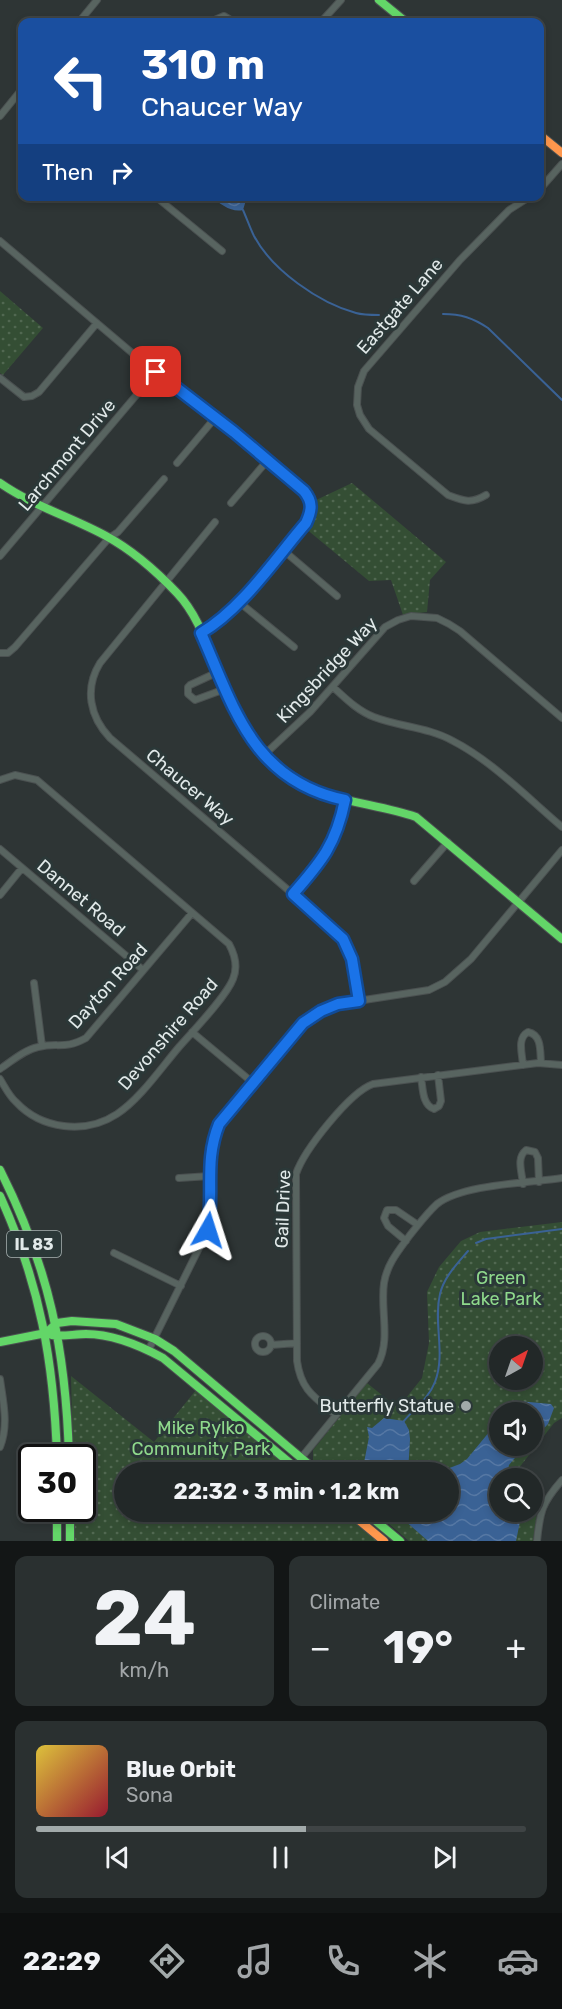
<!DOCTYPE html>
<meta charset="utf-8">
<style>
:root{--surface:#222828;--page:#2a3030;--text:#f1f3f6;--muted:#a2a6a8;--line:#3f4445;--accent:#a2aaaa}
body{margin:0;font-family:Rubik,sans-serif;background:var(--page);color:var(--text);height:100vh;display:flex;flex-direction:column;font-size:22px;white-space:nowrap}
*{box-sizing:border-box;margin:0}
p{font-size:20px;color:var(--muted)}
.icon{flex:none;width:33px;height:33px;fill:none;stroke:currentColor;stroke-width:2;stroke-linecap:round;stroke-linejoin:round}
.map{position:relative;height:1541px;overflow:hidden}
.panel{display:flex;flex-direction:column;gap:15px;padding:15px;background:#131616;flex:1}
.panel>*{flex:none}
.banner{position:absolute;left:18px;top:18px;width:526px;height:183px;border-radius:12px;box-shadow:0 3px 9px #0003,0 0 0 2px var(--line);background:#1a4fa0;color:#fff;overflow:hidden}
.needle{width:39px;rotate:40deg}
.tools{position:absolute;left:489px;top:1336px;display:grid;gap:12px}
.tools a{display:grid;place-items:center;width:54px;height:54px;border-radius:50%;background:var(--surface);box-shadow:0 3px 9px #0003,0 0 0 2px var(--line);font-size:30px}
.speed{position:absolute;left:18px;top:1444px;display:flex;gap:12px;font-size:30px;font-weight:700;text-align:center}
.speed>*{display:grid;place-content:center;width:78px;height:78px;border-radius:50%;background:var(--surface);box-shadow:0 3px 9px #0003,0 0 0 2px var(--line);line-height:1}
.speed .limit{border:3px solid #111;border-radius:9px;background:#fff;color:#111}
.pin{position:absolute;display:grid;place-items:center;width:51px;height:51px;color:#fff;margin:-26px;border-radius:12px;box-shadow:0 3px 9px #0006}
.me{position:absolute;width:66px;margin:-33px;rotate:6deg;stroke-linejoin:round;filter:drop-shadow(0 0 4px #0008)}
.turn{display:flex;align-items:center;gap:21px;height:126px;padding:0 24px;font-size:27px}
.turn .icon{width:78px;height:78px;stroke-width:2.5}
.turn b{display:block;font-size:42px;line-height:51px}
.then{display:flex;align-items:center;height:57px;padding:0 24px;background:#0003;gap:12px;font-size:22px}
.big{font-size:45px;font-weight:700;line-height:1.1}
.panel .card{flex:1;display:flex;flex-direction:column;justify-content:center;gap:9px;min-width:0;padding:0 21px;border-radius:12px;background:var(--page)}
.panel .dial{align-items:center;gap:0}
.dial b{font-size:78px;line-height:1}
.song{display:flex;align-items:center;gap:18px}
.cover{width:72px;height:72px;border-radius:9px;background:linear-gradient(135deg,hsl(50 70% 55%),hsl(350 70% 35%))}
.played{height:6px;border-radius:3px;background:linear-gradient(90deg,var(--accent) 55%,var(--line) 55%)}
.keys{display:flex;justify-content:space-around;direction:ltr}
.heat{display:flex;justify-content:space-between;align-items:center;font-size:33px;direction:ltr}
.panel .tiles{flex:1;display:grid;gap:15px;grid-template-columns:1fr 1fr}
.card:last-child{grid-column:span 2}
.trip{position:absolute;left:114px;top:1462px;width:345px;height:60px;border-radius:30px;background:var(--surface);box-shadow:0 3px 9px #0003,0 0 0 2px var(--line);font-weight:700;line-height:60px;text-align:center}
.tabs{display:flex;height:96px;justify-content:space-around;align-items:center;background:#0e1010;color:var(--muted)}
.tabs .icon{width:42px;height:42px}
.tabs .active{color:var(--accent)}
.tabs b{font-size:27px;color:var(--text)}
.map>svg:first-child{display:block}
.park{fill:url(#park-dots);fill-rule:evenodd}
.water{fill:url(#water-waves)}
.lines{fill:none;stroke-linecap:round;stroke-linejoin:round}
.stream{stroke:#3a6295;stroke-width:2}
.street-casing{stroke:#4b5151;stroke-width:8}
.fast-casing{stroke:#4b5151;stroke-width:10}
.slow-casing{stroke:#4b5151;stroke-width:10}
.street{stroke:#586460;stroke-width:6}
.fast{stroke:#63d668;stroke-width:8}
.slow{stroke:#ff974d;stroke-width:8}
.route-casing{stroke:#114b97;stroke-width:15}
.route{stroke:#1a73e8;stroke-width:10}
.poi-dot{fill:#a2aaaa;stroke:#2b3838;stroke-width:2}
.labels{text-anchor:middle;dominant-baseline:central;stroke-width:6;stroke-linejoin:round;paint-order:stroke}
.shield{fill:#2b3838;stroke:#aab4b4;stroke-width:1.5}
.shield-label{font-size:16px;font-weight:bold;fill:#e1e9e9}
.street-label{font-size:18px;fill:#e1e9e9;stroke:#2b3838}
.park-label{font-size:18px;fill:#8fd98c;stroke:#2b3838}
.poi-label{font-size:18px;fill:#e1e9e9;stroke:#2b3838;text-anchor:end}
</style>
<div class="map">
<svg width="562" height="1541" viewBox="0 0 562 1541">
<defs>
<pattern id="park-dots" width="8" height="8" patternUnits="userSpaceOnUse" patternTransform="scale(1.5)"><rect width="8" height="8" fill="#344e34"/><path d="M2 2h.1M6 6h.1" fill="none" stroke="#516851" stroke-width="1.8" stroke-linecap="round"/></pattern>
<pattern id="water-waves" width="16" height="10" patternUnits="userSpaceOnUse" patternTransform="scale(1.5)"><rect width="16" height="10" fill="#3a6295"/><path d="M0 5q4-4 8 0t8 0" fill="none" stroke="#5678a4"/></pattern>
</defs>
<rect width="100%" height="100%" fill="#2e3535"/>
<!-- park -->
<path class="park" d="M0 291 43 328 3 375 0 373Z
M352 483 446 562 430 580 427 612 403 615 391 580 369 581 305 528 314 513V501Z
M562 1222V1418L554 1423 515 1473 521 1479H500V1512H532L533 1488 543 1497 537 1512 533 1541H409L375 1512H448V1473H327L313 1462V1450L367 1383 398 1408 422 1378 429 1343 427 1292 439 1267 461 1241 480 1232ZM500 1347H532V1380H500ZM500 1413H532V1446H500Z
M71 1376 154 1442 196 1390 295 1473H124V1512H342L377 1541H73V1509H82V1458H73Z"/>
<!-- water -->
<path class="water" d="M212 197H247L243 210C232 213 220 204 212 197Z
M518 1401 551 1404 554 1408 548 1424 533 1440 532 1413H507Z
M384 1418 404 1421 409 1430 410 1439 408 1473H362L369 1437 367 1427 372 1428Z
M499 1420 500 1446H525L509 1465 506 1477 508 1479H500V1512H522L516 1541H428L395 1512H448V1473H436L460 1464 467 1459Z"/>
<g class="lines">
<!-- stream -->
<path class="stream" d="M243 210C247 219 250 228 254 236 272 270 319 303 356 313 363 315 372 315 379 315
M443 314C461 314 473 318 488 328L562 400
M476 1243 486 1239 562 1229
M403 1422C414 1409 429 1398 435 1382 446 1353 433 1323 440 1294 444 1277 457 1264 468 1251"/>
<defs>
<path id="street" d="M79 22 97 0
M210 22 224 16 234 22
M321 22 341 0
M0 116 22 89
M540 189 562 164
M155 196 222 251
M0 241 144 363 234 432 309 497 311 512 306 523C276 558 241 609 201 633
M0 378 24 397 32 396 39 392 97 323
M177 463 215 418
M486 495C471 504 464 501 448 495L369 429 360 415 357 405 358 387 364 371 460 260 509 210 531 196
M231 503 267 461
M215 522 100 663C84 689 90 717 110 738L335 930C354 950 355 975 359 1001
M283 550 337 596
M0 556 156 372
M239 602 294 647
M0 653H8L15 647 109 538 118 532 164 479
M218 672 190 685 188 687V694L195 700 225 689
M333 687C345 698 358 711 374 717 400 727 428 727 453 741 492 761 528 798 562 827
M264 755 310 712 385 627 398 620 411 616 437 618 449 624 460 631 562 718
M0 780 15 775 37 780 229 944C235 955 238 967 233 979 226 997 193 1031 179 1047 161 1068 140 1099 117 1114 85 1135 41 1129 16 1102 9 1096 5 1087 0 1079
M0 849 143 970
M414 881 448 842
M293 894C322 861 336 844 345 800
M0 895 22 868
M34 983 42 1046
M192 1032 252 1082
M523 1065C522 1053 517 1038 528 1032 542 1035 540 1051 541 1063
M0 1069C12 1061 24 1050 38 1047 59 1042 64 1050 86 1038L192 913
M421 1077C423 1088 422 1105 434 1109L439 1106 441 1101 438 1075
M179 1178 210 1176
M523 1184C522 1172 516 1158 526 1150L535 1152 538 1158 539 1182
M406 1241 388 1226 384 1218 387 1210H396L418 1225
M114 1253 181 1286
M255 1344a8 8 0 1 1 16 0a8 8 0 1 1-16 0Z
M271 1345 297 1343
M149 1349 208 1230 211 1197 210 1161 212 1141 219 1123 229 1110 303 1023 321 1011 338 1004 429 990 445 982 471 959 562 850
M0 1379C3 1401 9 1425 0 1447
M336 1415C314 1397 301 1390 297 1361L296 1174C304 1150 350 1092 373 1084L538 1063 562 1065
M301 1458 378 1364C391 1339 380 1310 384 1283 387 1264 399 1250 410 1235 419 1224 427 1213 437 1204 463 1184 529 1183 562 1178
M537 1541C540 1511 542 1503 562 1480"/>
<path id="fast" d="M379 0 406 22
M0 483C33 506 71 517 106 536 132 550 157 572 177 593 200 617 209 652 222 682 244 732 273 778 328 795 357 804 387 807 416 817L562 939
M0 1170C49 1267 66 1350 69 1458
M0 1196C40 1284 54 1362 57 1458
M52 1335C63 1337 74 1334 86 1334 113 1334 139 1345 163 1358L302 1473
M0 1342 46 1333 57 1323 72 1321 116 1324 155 1339 174 1351 319 1473
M57 1509V1541
M70 1509V1541
M365 1512 400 1541"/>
<path id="slow" d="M540 135 562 153
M349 1512 384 1541"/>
</defs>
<!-- street casing -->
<use href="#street" class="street-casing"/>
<!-- fast casing -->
<use href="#fast" class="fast-casing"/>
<!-- slow casing -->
<use href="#slow" class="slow-casing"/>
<!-- street -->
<use href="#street" class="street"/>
<!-- fast -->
<use href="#fast" class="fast"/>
<!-- slow -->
<use href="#slow" class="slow"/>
</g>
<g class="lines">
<defs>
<path id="route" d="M156 372 234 432 304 491C313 502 312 510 306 523 275 559 242 609 201 633 234 708 253 781 345 800 336 844 322 861 293 894L343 939 352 959 359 1001 338 1004 321 1011 303 1023 219 1124C204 1161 214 1191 208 1230"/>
</defs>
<!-- route casing -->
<use href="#route" class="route-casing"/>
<!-- route -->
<use href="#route" class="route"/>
</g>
<!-- markers -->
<circle class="poi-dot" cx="466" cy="1406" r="6"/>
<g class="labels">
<!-- shield labels -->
<rect class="shield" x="7" y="1231" width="54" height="26" rx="4.5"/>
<g class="shield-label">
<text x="34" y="1244">IL 83</text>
</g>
<!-- street labels -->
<g class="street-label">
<text transform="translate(400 306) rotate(-49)">Eastgate Lane</text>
<text transform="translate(67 455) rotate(-50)">Larchmont Drive</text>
<text transform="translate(327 670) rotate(-47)">Kingsbridge Way</text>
<text transform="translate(190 787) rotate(40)">Chaucer Way</text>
<text transform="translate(81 898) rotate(40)">Dannet Road</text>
<text transform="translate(108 986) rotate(-48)">Dayton Road</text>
<text transform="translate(168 1034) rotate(-49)">Devonshire Road</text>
<text transform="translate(283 1209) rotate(-88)">Gail Drive</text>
</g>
<!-- park labels -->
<g class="park-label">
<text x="501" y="1278">Green<tspan x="501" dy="21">Lake Park</tspan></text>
<text x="201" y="1428">Mike Rylko<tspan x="201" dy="21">Community Park</tspan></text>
</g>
<!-- poi labels -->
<g class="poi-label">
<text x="454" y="1406">Butterfly Statue</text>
</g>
</g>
</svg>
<div class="tools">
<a><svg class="needle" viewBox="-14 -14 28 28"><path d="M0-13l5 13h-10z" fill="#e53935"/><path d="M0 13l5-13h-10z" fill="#a2a6a8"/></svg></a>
<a><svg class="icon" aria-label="sound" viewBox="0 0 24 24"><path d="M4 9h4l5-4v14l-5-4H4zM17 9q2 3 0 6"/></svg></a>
<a><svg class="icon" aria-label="search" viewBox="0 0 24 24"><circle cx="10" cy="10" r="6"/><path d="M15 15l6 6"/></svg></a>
</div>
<div class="speed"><div class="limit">30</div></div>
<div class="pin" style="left:156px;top:372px;background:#d93025"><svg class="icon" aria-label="arrive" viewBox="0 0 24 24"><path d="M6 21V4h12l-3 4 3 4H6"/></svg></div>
<svg class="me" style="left:208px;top:1230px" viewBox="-20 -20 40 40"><path d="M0-17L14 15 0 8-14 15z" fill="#1a73e8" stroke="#fff" stroke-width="4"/></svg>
<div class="trip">22:32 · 3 min · 1.2 km</div>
<div class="banner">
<div class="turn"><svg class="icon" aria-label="left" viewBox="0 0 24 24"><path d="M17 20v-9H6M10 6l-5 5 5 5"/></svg><div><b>310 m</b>Chaucer Way</div></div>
<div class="then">Then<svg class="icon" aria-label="right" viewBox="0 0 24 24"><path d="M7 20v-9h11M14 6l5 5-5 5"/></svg></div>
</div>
</div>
<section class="panel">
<div class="tiles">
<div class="card dial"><b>24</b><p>km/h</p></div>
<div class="card"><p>Climate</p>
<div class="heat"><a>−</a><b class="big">19°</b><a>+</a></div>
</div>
<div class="card">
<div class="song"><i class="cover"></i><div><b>Blue Orbit</b><p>Sona</p></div></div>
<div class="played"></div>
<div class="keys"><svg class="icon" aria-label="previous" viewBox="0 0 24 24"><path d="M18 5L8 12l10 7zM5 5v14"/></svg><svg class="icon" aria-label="pause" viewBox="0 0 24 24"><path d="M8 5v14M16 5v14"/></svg><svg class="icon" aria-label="next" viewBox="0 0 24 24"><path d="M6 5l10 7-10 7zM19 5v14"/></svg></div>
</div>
</div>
</section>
<nav class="tabs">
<b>22:29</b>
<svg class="icon active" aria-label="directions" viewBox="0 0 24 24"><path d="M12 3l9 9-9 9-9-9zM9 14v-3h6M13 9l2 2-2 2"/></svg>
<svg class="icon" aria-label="music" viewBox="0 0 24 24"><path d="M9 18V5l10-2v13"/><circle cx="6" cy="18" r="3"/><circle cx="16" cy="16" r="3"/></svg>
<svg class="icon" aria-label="phone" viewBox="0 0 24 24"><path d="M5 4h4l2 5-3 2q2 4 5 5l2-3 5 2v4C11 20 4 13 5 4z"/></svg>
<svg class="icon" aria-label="climate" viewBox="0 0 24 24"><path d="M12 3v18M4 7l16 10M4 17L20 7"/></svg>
<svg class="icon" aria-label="car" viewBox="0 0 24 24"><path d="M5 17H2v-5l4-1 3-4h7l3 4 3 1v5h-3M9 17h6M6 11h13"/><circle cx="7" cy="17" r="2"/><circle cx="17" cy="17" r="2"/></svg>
</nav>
